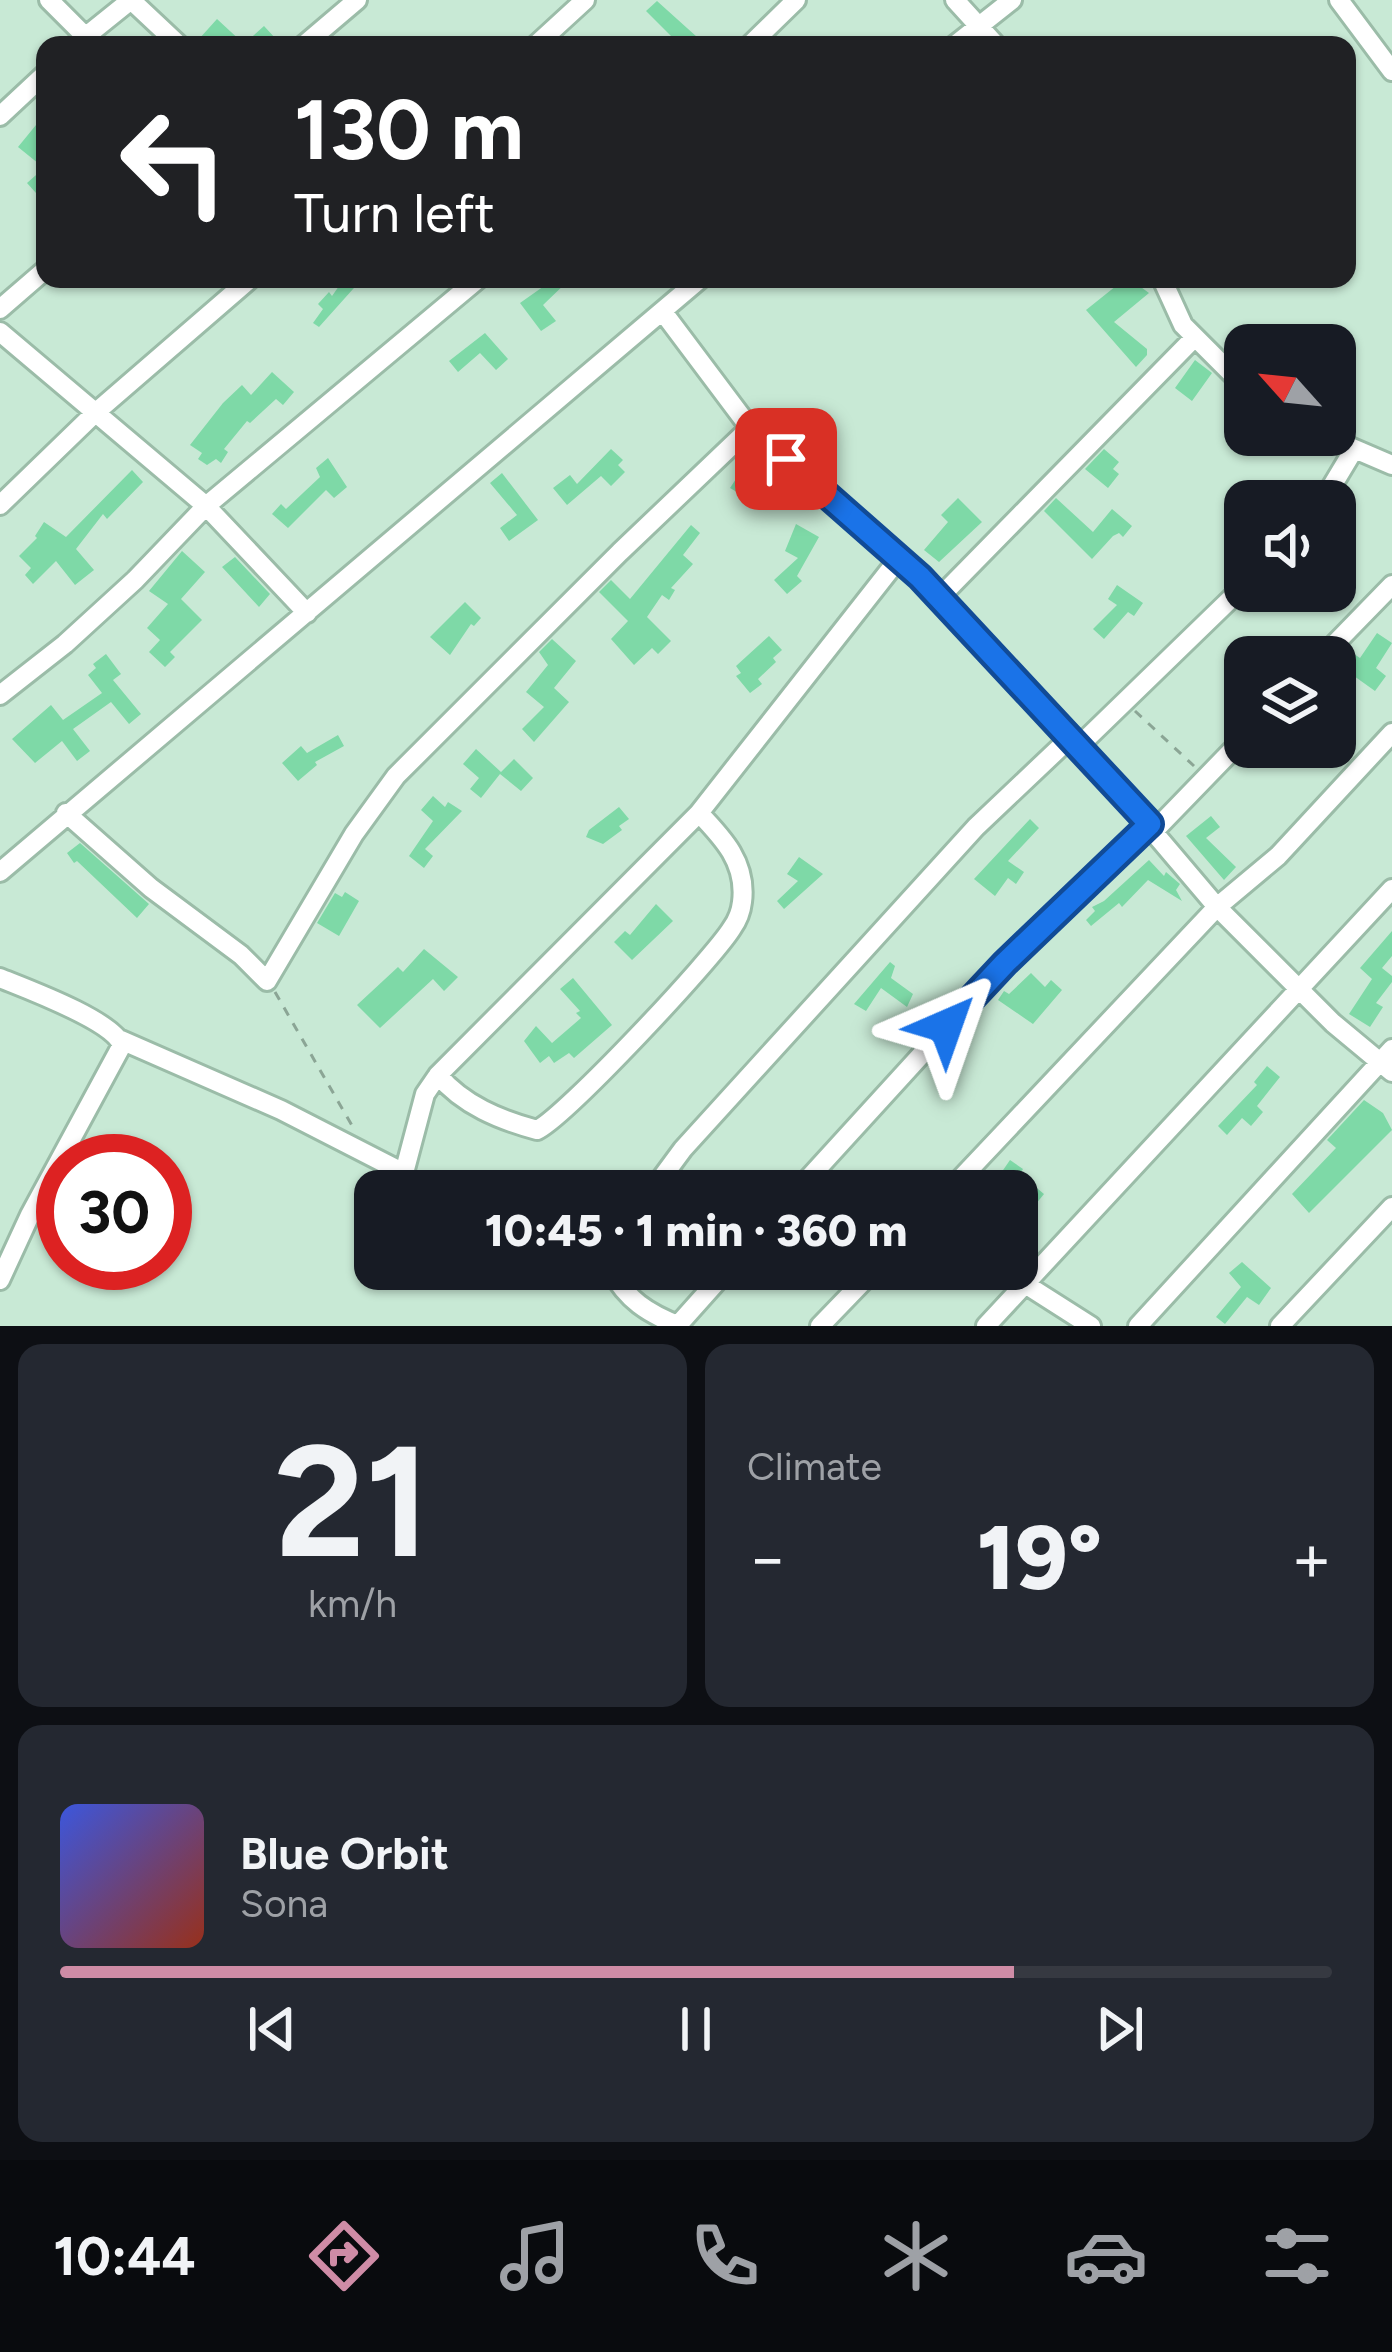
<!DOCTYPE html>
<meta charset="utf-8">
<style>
:root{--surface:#171b24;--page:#242831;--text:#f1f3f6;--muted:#9ea1a6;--line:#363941;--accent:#cf8ca6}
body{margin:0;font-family:Figtree,sans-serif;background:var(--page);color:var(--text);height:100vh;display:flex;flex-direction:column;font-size:45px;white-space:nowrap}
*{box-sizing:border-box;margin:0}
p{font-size:39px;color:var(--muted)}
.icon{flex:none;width:66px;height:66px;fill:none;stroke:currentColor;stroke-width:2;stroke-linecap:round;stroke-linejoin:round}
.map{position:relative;height:1326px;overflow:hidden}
.sheet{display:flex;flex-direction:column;gap:18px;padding:18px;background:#0d0f14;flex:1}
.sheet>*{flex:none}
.guide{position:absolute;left:36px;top:36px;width:1320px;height:252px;border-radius:24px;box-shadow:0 3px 9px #0004;background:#202124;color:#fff;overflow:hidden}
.needle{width:78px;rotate:297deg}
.fabs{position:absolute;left:1224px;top:324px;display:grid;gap:24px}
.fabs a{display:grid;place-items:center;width:132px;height:132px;border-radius:24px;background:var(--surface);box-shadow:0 3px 9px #0004;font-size:60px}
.speed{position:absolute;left:36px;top:1134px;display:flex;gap:24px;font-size:60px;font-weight:700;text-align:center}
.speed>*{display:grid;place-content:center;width:156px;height:156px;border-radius:50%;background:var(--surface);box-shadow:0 3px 9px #0004;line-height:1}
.speed .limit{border:18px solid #d22;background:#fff;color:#111}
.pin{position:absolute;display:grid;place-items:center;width:102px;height:102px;color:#fff;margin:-51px;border-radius:24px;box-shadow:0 6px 18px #0006}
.me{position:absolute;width:132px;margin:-66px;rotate:43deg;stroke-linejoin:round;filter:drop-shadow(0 0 9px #0008)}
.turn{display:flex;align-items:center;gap:42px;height:252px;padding:0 60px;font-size:54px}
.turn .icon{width:156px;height:156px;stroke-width:2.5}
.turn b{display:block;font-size:84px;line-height:102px}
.big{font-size:90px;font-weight:800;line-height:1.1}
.sheet .widget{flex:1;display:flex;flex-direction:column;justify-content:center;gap:18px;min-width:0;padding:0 42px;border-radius:24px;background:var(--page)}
.sheet .dial{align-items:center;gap:0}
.dial b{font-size:156px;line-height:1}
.song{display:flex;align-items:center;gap:36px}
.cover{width:144px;height:144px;border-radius:18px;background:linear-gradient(135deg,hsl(230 70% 55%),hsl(10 70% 35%))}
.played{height:12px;border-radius:6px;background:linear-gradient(90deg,var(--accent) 75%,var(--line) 75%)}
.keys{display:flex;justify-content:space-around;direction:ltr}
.heat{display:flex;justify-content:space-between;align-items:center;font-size:66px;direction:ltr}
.sheet .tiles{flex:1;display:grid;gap:18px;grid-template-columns:1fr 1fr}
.widget:last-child{grid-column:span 2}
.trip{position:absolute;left:354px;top:1170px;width:684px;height:120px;border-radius:24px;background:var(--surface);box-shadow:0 3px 9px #0004;font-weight:800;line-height:120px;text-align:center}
.tabs{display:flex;height:192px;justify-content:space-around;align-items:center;background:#090b0e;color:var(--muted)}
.tabs .icon{width:84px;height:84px}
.tabs .selected{color:var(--accent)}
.tabs b{font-size:54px;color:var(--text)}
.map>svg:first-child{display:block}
.building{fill:#7ed9a7}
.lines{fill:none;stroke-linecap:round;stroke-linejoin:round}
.minor-casing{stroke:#9bbca8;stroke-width:24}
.path{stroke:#8ba595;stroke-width:3;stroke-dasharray:9 9;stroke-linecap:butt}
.minor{stroke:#fff;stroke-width:18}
.route-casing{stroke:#114b97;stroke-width:30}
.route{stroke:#1a73e8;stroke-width:21}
</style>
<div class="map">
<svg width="1392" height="1326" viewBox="0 0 1392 1326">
<rect width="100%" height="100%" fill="#c8e9d5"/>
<!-- building -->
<path class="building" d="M657 1 697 37 691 45H680L646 11Z
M217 19 244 44 264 26 276 39 269 45H206L199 39Z
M36 125 45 132V185L36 193 27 183 44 168 18 147Z
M344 279H362L319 327 313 323 323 309 318 304 329 292 332 296Z
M554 279H570L543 305 556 321 541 331 520 303Z
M1110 279H1130L1149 293 1114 322 1147 349V355L1136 367 1086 310 1116 286Z
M485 333 508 359 496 370 480 353 458 372 449 361Z
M1195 360 1212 373 1192 401 1175 388Z
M272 372 294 392 283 405 276 399 250 423 247 421 224 449 228 452 221 463 216 459 207 465 198 459 202 453 190 445 223 403 242 385 251 395Z
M611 449 623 460 618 465 625 472 611 486 601 476 567 505 553 488 570 475 577 484Z
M1104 449 1119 462 1113 469 1119 474 1108 488 1085 469Z
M755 450 772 465 749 499 730 488Z
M328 458 347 487 334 498 326 490 288 528 272 514 281 504 286 509 320 477 316 468Z
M132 470 143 482 107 519 103 514 76 549 94 570 75 585 56 561 33 584 25 575 31 568 19 556 37 538 35 536 44 522 66 537Z
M502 473 538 520 509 541 500 528 517 515 490 483Z
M958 498 982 522 939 562 924 550 948 522 941 515Z
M1056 498 1093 532 1112 509 1132 526 1123 537 1119 533 1113 536 1092 559 1044 511Z
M796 524 819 537 797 576 802 581 787 594 774 580 798 558 785 551Z
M691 525 700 533 683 555 693 564 671 588 675 590 669 600 662 595 647 617 671 641 658 654 652 648 634 665 611 639 628 621 599 592 611 580 630 599Z
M182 551 205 572 181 599 202 620 170 652 175 657 165 667 149 652 160 640 147 628 168 604 149 591Z
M235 557 270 594 259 607 222 567Z
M1117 585 1143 603 1134 616 1128 612 1104 639 1093 629 1117 605 1108 599Z
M465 602 481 618 474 626 471 624 450 655 430 637Z
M1377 633 1392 643 1376 668 1386 676 1375 691 1347 671 1335 691V663L1348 650 1360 658Z
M769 636 782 650 773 658 776 662 758 679 762 684 750 693 736 676 741 673 736 666Z
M552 639 576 661 554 688 569 702 534 742 522 729 544 707 526 692 548 665 539 652Z
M106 654 121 674 113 680 141 714 129 724 111 702 73 729 90 751 77 761 62 741 35 763 12 739 51 705 63 720 102 693 88 675 96 668 93 664Z
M338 735 344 746 315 762 317 765 298 781 282 763 301 746 307 753Z
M476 749 501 772 514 759 533 778 521 791 500 774 481 798 470 789 479 778 463 764Z
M433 796 445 807 448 802 462 811 425 849 433 856 424 868 409 856 433 821 421 810Z
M619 807 629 819 619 826 622 830 603 844 586 837 589 830Z
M1211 816 1220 827 1206 838 1236 867 1224 880 1186 836Z
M1030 819 1039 828 1008 861 1024 872 1016 884 1008 878 995 896 974 879Z
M80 843 149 904 137 918 77 861 74 863 67 853Z
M799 857 823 874 784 909 777 901 798 881 787 874Z
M1149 860 1164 876 1166 872 1180 884 1176 890 1182 901 1148 880 1122 907 1119 903 1091 926 1086 920 1095 911 1092 907 1104 901Z
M345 892 359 901 339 936 317 923 335 893 342 897Z
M656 904 673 921 632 960 614 942 625 931 630 935Z
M1392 931V956L1382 968 1392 976V982L1376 1003 1383 1007 1370 1027 1349 1014 1372 979 1360 968Z
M424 949 458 977 444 991 433 979 380 1028 357 1005 398 967 403 972Z
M890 962 895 966 891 978 913 994 907 1007 881 988 866 1011 854 1004Z
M1031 973 1045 987 1051 980 1062 990 1033 1024 998 1000 1004 991 1009 994Z
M573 978 612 1025 574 1058 569 1053 554 1063 549 1056 540 1063 524 1041 536 1026 552 1043 581 1018 576 1013 580 1011 560 989Z
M1267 1066 1280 1077 1257 1106 1263 1112 1251 1126 1242 1118 1227 1135 1218 1126 1257 1085 1254 1082Z
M1364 1100 1383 1113 1392 1130 1309 1213 1292 1194 1336 1148 1327 1140Z
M1010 1160 1023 1169 1020 1174 1044 1194 1031 1210 1020 1200 1025 1194 999 1176Z
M1242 1262 1271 1288 1259 1305 1247 1297 1225 1324 1216 1317 1241 1287 1229 1273Z"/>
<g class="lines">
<defs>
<path id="minor" d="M49 0 85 36
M131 0 179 45
M955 0 996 45
M1339 0 1392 71
M75 45 131 0
M304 45 357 0
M536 45 585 0
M750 45 796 0
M955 45 1012 0
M0 116 45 74
M1162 279 1183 325 1245 387
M0 309 45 270
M663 312 750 428 900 557 1072 736 1217 907 1333 1023 1392 1072
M0 332 206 506 307 613
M1322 435 1392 465
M1323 501 1353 451
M0 505 95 413 250 279
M940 597 1194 338
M1322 657 1392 585
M0 695 65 644 135 580 206 506 478 279
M1080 745 1245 585
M66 813 151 888 241 955 267 981 354 834 396 776 620 552 750 428
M1155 830 1245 737
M0 872 700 279
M0 978C27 989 112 1020 122 1045L30 1215 0 1280
M121 1040 281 1110 404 1173 425 1094 438 1075 699 813 900 557
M438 1075C463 1105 500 1120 537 1130 565 1117 713 959 732 928 737 921 741 911 742 902 747 863 723 838 699 813
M652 1191 683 1149 976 827 1072 736
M797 1191 1005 963 1150 824
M949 1191 1217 907 1278 856 1392 733
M610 1269C627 1300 647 1313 680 1326
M1025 1284 1091 1326
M678 1325 728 1269
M820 1326 875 1269
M986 1326 1392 889
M1138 1326 1392 1049
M1280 1326 1392 1207"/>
</defs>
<!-- minor casing -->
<use href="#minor" class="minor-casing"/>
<!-- path -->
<path class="path" d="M1135 711 1194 766
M275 992 354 1129"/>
<!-- minor -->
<use href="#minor" class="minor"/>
</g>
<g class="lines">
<defs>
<path id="route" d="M786 459 920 577 1150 824 1005 963 946 1026"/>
</defs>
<!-- route casing -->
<use href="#route" class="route-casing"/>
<!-- route -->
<use href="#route" class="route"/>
</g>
</svg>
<div class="fabs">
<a><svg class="needle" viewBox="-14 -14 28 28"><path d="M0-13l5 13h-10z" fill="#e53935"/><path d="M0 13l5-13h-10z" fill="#9ea1a6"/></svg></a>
<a><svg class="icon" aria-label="sound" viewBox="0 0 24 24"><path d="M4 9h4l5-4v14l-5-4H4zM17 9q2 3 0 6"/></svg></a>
<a><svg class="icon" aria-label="layers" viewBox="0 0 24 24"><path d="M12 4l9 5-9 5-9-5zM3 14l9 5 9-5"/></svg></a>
</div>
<div class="speed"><div class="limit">30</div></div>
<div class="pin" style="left:786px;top:459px;background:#d93025"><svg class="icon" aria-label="arrive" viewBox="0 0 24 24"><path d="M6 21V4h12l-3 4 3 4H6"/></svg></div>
<svg class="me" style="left:946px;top:1026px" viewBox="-20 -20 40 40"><path d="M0-17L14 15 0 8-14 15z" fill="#1a73e8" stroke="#fff" stroke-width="4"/></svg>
<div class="trip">10:45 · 1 min · 360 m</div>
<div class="guide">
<div class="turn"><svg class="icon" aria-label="left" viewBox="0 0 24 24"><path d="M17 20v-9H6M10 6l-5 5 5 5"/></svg><div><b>130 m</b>Turn left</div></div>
</div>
</div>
<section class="sheet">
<div class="tiles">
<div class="widget dial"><b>21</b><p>km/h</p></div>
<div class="widget"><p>Climate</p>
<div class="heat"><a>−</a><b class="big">19°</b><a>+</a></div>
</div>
<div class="widget">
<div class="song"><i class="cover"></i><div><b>Blue Orbit</b><p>Sona</p></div></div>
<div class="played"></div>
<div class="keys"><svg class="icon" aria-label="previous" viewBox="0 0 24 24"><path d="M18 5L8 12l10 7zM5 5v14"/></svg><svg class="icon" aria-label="pause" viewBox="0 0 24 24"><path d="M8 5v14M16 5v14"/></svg><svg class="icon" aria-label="next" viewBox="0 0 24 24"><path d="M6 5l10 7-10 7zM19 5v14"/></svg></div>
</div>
</div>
</section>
<nav class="tabs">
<b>10:44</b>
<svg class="icon selected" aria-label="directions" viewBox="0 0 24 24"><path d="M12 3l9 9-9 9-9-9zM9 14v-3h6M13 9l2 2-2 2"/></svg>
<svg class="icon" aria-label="music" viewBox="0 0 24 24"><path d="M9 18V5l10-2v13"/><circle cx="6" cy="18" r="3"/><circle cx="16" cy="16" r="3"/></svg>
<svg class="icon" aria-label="phone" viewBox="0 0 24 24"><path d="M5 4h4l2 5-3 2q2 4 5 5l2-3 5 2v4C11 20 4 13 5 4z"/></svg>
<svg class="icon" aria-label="climate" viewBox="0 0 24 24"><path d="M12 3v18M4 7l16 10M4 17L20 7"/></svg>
<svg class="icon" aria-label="car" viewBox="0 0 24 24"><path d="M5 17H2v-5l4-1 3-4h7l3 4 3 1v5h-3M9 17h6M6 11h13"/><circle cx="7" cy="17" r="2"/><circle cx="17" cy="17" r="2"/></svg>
<svg class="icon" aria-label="filters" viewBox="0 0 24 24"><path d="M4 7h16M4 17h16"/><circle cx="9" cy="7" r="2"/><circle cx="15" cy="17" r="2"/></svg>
</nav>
